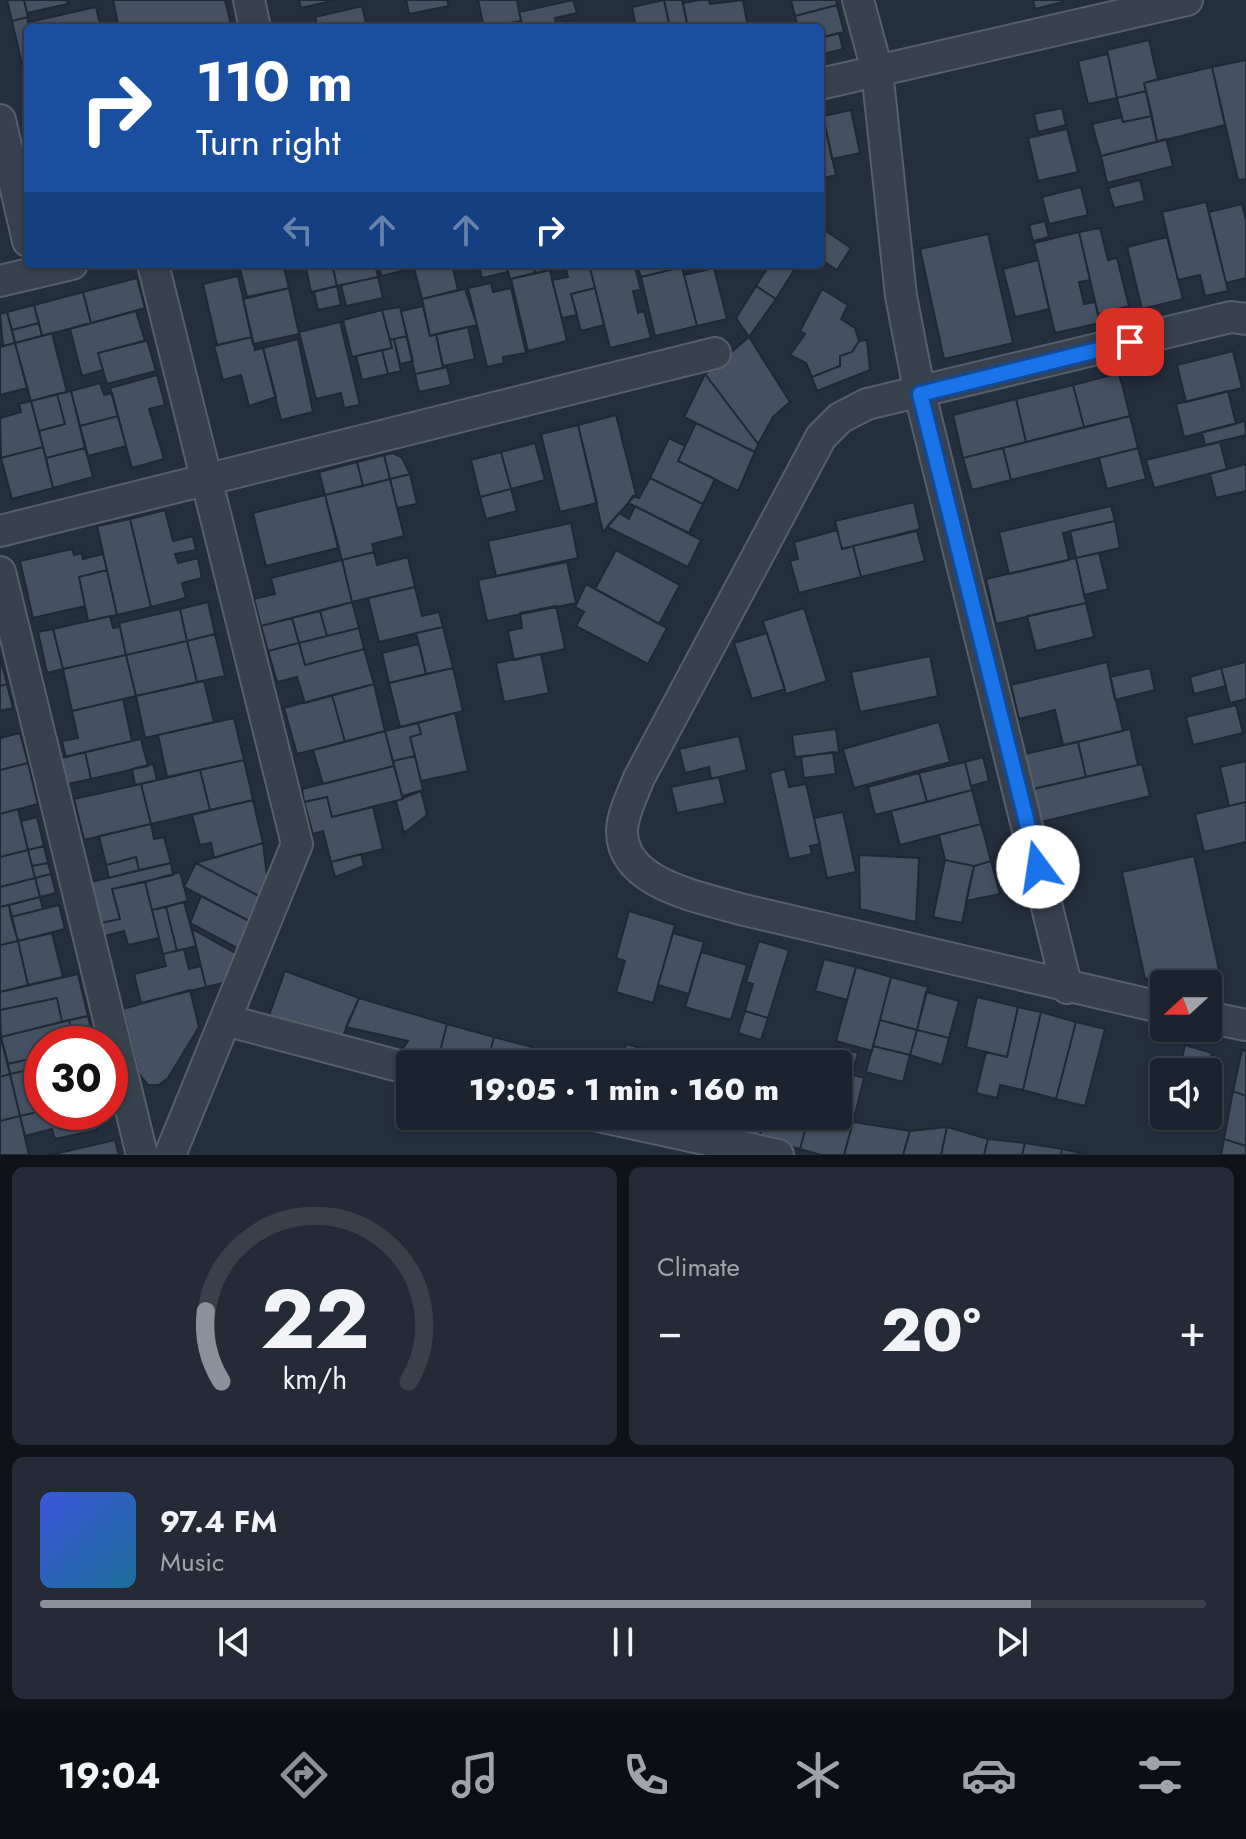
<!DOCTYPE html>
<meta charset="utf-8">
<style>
:root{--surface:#1b232e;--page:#242b36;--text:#f1f3f6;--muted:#a0a4aa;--line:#39404a;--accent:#8c9099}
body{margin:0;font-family:Jost,sans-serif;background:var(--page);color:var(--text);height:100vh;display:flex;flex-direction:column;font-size:30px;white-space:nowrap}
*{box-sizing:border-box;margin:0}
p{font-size:26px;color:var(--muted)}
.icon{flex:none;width:44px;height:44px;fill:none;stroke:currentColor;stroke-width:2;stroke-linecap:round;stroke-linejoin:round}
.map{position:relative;height:1155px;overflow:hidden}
.sheet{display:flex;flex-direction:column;gap:12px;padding:12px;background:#0f1319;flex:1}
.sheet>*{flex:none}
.hud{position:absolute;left:24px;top:24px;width:800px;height:244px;border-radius:8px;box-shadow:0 2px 6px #0004,0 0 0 2px var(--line);background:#1a4fa0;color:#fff;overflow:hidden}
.needle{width:52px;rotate:249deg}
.fabs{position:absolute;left:1150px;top:970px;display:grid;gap:16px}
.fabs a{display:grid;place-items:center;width:72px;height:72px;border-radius:8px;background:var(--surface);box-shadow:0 2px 6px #0004,0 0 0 2px var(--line);font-size:40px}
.speed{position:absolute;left:24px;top:1026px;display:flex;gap:16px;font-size:40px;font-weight:700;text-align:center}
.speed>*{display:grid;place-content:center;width:104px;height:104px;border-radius:50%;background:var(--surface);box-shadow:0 2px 6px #0004,0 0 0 2px var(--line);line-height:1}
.speed .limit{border:12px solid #d22;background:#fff;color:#111}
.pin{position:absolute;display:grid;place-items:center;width:68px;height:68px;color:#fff;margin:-34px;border-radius:16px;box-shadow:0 4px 12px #0006}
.me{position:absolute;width:88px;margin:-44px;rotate:346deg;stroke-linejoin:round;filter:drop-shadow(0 0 6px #0008)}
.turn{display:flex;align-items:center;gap:28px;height:168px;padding:0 40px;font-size:36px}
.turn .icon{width:104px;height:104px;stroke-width:2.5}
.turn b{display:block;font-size:56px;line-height:68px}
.lanes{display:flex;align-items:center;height:76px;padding:0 40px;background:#0003;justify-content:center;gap:40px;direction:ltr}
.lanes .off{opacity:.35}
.big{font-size:60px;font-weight:800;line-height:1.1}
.sheet .widget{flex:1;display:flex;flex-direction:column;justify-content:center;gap:12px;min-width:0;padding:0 28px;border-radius:12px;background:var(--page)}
.sheet .dial{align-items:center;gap:0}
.dial svg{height:208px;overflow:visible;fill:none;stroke:var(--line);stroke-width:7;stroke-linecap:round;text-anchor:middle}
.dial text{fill:var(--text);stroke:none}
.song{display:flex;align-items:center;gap:24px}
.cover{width:96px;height:96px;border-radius:12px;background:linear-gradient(135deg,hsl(230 70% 55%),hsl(200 70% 35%))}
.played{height:8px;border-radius:4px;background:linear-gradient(90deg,var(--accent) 85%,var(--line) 85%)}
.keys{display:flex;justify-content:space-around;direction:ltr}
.heat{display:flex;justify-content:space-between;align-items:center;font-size:44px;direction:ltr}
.sheet .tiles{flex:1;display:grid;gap:12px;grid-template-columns:1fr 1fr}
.widget:last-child{grid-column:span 2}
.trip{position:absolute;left:396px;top:1050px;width:456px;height:80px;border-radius:8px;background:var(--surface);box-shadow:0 2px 6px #0004,0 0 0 2px var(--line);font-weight:800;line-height:80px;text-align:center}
.tab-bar{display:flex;height:128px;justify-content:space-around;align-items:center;background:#0b0e12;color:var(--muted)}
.tab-bar .icon{width:56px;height:56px}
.tab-bar .active{color:var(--accent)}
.tab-bar b{font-size:36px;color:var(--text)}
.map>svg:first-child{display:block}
.building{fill:#455162;stroke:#1f2835;stroke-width:2}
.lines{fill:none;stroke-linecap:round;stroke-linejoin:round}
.street-casing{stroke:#565f6c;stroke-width:34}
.street{stroke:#38414e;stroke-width:30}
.route-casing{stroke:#114b97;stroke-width:20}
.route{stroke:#1a73e8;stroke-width:14}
</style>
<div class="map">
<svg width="1246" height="1155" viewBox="0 0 1246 1155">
<rect width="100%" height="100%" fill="#242f3e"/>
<!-- building -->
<path class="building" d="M7 0H24L28 17 12 21Z
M24 0H67L68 4 27 13Z
M113 0H225L232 28H119Z
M299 0H336L301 8Z
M406 0H447L449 6 409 14Z
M478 0H517L521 21 484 28Z
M573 0 577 13 555 18 556 23 523 28 519 12Z
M664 0H682L688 28H670Z
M664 0 670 28H636L632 7Z
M699 0H709L710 4 743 0 748 28H688L683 3Z
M791 0H836L837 5 795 16Z
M1033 0H1063V2L1035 9Z
M837 5 844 32 820 38V28H798L795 16Z
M362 6 367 28H318L315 17Z
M96 7 101 28H31L29 22Z
M28 17V72L24 73 12 21Z
M573 20 574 28H540Z
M521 21 522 28H486Z
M839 33 843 49 820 55V38Z
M1149 40 1158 79 1144 83 1146 91 1117 98 1107 50Z
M1108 54 1117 98 1088 104 1078 61Z
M1246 60V179L1238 180 1212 67Z
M1212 67 1225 125 1157 142 1144 83Z
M1146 91 1152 116 1123 122 1117 98Z
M1062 108 1066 125 1038 132 1034 114Z
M851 110 860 153 832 159 823 116Z
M820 116H823L836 175 820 179Z
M1152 116 1157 142 1101 156 1092 124 1122 117 1123 122Z
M1067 129 1078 172 1038 181 1028 138Z
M1166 139 1173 166 1107 183 1101 156Z
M1140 180 1145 201 1114 208 1108 188Z
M1081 187 1088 215 1049 224 1042 197Z
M1206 202 1228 291 1205 296 1200 275 1178 280 1162 212Z
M1242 204 1246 220V278L1226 283 1209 212Z
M1045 221 1049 237 1033 241 1029 225Z
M820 227 851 248 837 270 820 259Z
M1100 228 1108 260 1117 258 1129 306 1098 314 1079 232Z
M1079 232 1090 280 1079 282 1084 304 1095 302 1100 323 1055 333 1034 243Z
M988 234 1013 343 944 359 920 249Z
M1167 237 1183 299 1142 309 1127 247Z
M1038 260 1049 309 1015 317 1003 269Z
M239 264H283L289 288 247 297Z
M332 264 337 286 311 292 306 268Z
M332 264H375L378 277 337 286Z
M379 264H413L414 268 381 276Z
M413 264H452L458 290 422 299Z
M479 264H506L508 272 482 278Z
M506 264H533L535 273 510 279Z
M533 264H559L560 267 535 273Z
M589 264 595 288 571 294 577 315 562 318 552 280 568 277 565 266Z
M589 264 618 267 634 264 641 290 633 291 638 313 644 311 651 338 610 348Z
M654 264H681L682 267 641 277 638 269Z
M770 264H798L776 299 756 286Z
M682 267 697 326 655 336 641 277Z
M714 268 727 319 697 326 684 275Z
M550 270 567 341 528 351 511 279Z
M238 276 252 337 217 345 203 284Z
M378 277 383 298 346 306 341 285Z
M137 278 145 308 91 323 83 292Z
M491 283 493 292 511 288 526 353 503 357 504 363 487 367 468 288Z
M337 286 341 305 318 310 314 292Z
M756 286 776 299 749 337 736 318Z
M289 288 299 334 253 344 243 299Z
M595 288 604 325 581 331 571 294Z
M465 289 477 325 430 336 422 299Z
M822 289 848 305 841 319 855 328 859 341 852 352 840 356V366L812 377 806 363 790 355 805 334 800 331Z
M83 292 91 323 42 336 34 305Z
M34 305 39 323 12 330 7 312Z
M423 306 430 336 436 334 443 368 415 374 401 311Z
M400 307 407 336 390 340 382 310Z
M382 310 392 348 352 357 343 320Z
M136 311 145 341 98 353 103 370 82 376 70 329Z
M7 312 15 343 3 346 0 314Z
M340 322 360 405 344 408 341 393 316 399 299 332Z
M39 323 42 336 15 343 12 330Z
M468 327 475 359 443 366 436 334Z
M52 333 67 392 31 401 15 343Z
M407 336 413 361 400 364 394 339Z
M252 337 255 350 263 348 276 397 249 406 241 375 223 380 214 346Z
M749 337 790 402 773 417 758 444 705 374Z
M298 339 313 412 281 420 263 348Z
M394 339 401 371 388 374 382 350 392 348 390 340Z
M147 340 156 371 107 384 98 353Z
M867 340 870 370 817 391 812 377 840 366V356L852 352 859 341Z
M15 343 27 388 0 395V347Z
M382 350 388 374 362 380 356 356Z
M1233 351 1242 388 1186 402 1177 365Z
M447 367 451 385 419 392 415 374Z
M1119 373 1130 416 1084 427 1073 385Z
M705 374 758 444 755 452 684 417Z
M157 375 165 405 149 409 164 459 132 468 110 388Z
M100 383 104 395 112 393 118 416 80 426 71 391Z
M1073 385 1084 427 1026 442 1016 399Z
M71 391 85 448 46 458 39 431 65 424 57 394Z
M1228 391 1236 424 1184 437 1176 404Z
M57 394 65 424 39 431 31 401Z
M1016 399 1026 442 963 458 953 415Z
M31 401 43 447 1 458 0 418 21 412 19 404Z
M616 415 636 494 603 532 578 425Z
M118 416 126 446 88 456 80 426Z
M1130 416 1138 448 1011 480 1003 448Z
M1245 421 1246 435 1205 445 1202 432Z
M696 423 755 452 738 491 678 461Z
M578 425 597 503 560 512 541 434Z
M669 438 685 446 678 461 715 479 703 504 650 478Z
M1220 442 1227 469 1154 488 1146 460Z
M535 443 545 480 511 489 501 452Z
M43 447 53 488 12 499 1 458Z
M85 448 93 477 53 488 46 458Z
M1003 448 1011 480 972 490 963 458Z
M1138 448 1146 479 1107 489 1099 458Z
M501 452 511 489 480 497 471 460Z
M393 453 402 458 410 474 390 479 384 455Z
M384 455 390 479 363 486 357 462Z
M357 462 363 486 325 495 319 472Z
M1246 464V491L1216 498 1210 474Z
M410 474 417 504 397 508 390 479Z
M650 478 703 504 689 533 628 503 633 496 639 498Z
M390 479 404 536 372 544 374 552 342 560 325 495Z
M511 489 517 511 486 519 480 497Z
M325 495 338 548 266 566 253 513Z
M914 502 920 529 842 549 835 521Z
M635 506 701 540 688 567 607 527 619 513 629 519Z
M1111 506 1115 521 1063 533 1069 560 1009 574 999 532Z
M165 510 173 541 193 536 196 550 175 554 178 563 198 558 202 578 182 583 186 598 151 607 130 519Z
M130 519 151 607 117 615 97 526Z
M1115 521 1120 548 1076 558 1070 531Z
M571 523 578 558 496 576 488 541Z
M837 530 842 549 853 546 861 577 799 593 790 561 798 559 794 542Z
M917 531 925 561 861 577 853 546Z
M72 549 74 555 82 553 83 559 103 554 107 570 79 577 85 606 33 618 20 561Z
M616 550 680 585 659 624 595 589Z
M374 552 377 565 408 557 415 587 352 602 342 560Z
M1099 553 1108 589 1084 595 1076 558Z
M1076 558 1086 603 996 624 986 579Z
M342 560 352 602 261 626 254 599 275 594 271 578Z
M567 562 576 603 487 621 478 580Z
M107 570 117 615 88 621 79 577Z
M586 584 667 628 648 664 576 626 584 612 575 607Z
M415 587 422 616 439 612 443 627 379 642 368 598Z
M208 602 215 634 187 641 180 609Z
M352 602 359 628 327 636 320 611Z
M1086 603 1094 637 1036 651 1027 616Z
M556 606 565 649 514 660 508 631 522 628 520 613Z
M804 608 827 681 786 694 763 621Z
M180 609 187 641 126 655 119 623Z
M320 611 327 636 299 643 292 618Z
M110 616 113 628 120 627 126 655 63 669 53 629Z
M292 618 299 643 268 651 261 626Z
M443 627 453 668 426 674 416 633Z
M359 628 364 649 305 665 299 643Z
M53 629 63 669 47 673 38 632Z
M767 633 785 689 752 699 734 643Z
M215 634 225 676 197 682 187 641Z
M187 641 197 682 136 696 126 655Z
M299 643 305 665 364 649 374 684 305 703 297 677 277 682 268 651Z
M419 644 426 674 389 683 382 653Z
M541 654 549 693 504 702 496 663Z
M126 655 136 696 72 711 63 669Z
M930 656 938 696 860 712 851 672Z
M0 657 7 684 0 686Z
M1107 662 1123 731 1063 745 1055 710 1019 719 1011 685Z
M1246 662V699L1230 703 1221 668Z
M453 668 463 711 400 727 389 683Z
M1150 668 1155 690 1115 700 1110 677Z
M1221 668 1226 686 1194 694 1190 677Z
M204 681 214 722 145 738 136 696Z
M7 684 13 708 0 711V686Z
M374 684 385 731 345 742 332 695Z
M332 695 345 742 297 754 284 708Z
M123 699 132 741 66 757 62 741 78 738 72 711Z
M1236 705 1243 733 1193 745 1186 717Z
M455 713 468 771 421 781 410 737 421 734 418 723Z
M234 718 244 760 167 777 158 735Z
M939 722 950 762 854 788 843 749Z
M418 723 421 734 410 737 415 756 393 761 385 731Z
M836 729 839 752 795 757 792 735Z
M1130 729 1138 765 1086 777 1078 742Z
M385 731 394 766 323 784 313 750Z
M20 733 28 763 0 770V738Z
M739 736 747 770 711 779 709 767 685 773 679 749Z
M141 739 148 766 91 779 85 752Z
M1078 742 1086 777 1033 789 1025 754Z
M85 752 91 779 59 786 52 760Z
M833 752 836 774 804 778 801 757Z
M415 756 423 790 402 796 393 761Z
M983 757 989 781 971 786 965 762Z
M244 760 253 800 210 810 200 770Z
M1246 761V802L1229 806 1220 767Z
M965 762 972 790 927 802 919 773Z
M28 763 38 804 0 814V770Z
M153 764 157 780 135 785 132 769Z
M1142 764 1150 796 1041 822 1033 789Z
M394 766 403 799 332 817 327 797 304 802 302 789Z
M785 769 789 787 806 784 820 844 810 846 812 854 789 859 770 773Z
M200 770 210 810 151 824 141 784Z
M919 773 927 802 875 815 868 787Z
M719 777 725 803 677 813 671 787Z
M141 784 151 824 84 840 74 799Z
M972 790 981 824 900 845 891 811Z
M421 791 427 815 404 833 396 801Z
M327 797 332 817 373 807 383 849 331 862 323 831 313 834 304 802Z
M253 800 263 843 214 858 211 843 200 845 192 815Z
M1246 802V842L1204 852 1195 814Z
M18 809 28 850 0 857V814Z
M843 812 856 872 827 878 814 818Z
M37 817 44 846 28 850 21 821Z
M151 824 154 839 164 837 171 863 139 870 136 857 106 865 99 836Z
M981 824 991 861 974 866 945 860 939 835Z
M263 843 268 884 265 899 196 863Z
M44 846 48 863 32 866 28 850Z
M28 850 35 878 0 887V857Z
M361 854 364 866 335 877 331 862Z
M859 855 919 858 916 922 860 909Z
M1194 856 1224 992 1208 990V984H1180L1178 973 1145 979 1122 872Z
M136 857 139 870 109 878 106 865Z
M945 860 974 866 962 923 933 917Z
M991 861 1000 894 966 901 974 866Z
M48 863 51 874 35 878 32 866Z
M171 863 173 875 112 889 120 919 101 923 91 882Z
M196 863 265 899 253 923 184 887Z
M180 872 188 901 152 910 145 882Z
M51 874 56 893 40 897 35 878Z
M35 878 40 897 0 907V887Z
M145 882 159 938 128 945 124 931 105 936 101 923 120 919 112 889Z
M201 896 253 923 239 949 190 923Z
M40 897 43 909 11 917 9 905Z
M184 902 196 946 177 951 166 907Z
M9 905 18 941 0 945V907Z
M59 905 65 929 18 941 11 917Z
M166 907 177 951 163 954 152 910Z
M629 911 675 925 653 1003 616 992 625 961 616 958Z
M192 929 237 954 223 983 206 987Z
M52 933 63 977 28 985 18 941Z
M673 933 704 942 689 994 658 985Z
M18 941 28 985 0 992V945Z
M759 941 789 950 768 1018 745 1011 753 984 746 982Z
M184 949 189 969 201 966 206 987 141 1003 134 974 166 966 163 954Z
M701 952 747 965 731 1020 685 1007Z
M824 959 856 967 847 1000 815 991Z
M856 967 891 977 872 1051 836 1041Z
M285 971 359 998 342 1038 268 1018Z
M78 974 88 1016 62 1022 57 998 0 1010V992Z
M891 977 928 987 917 1030 880 1020Z
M190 990 199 1027 168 1078 159 1085H148L139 1074 123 1009Z
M926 992 959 1001 949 1038 917 1030Z
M977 997 1018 1007 1007 1057 966 1047Z
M57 998 62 1022 1 1037 0 1010Z
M359 998 447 1024 437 1063 399 1054 408 1041 346 1027Z
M1018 1007 1041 1012 1023 1090 1000 1085 997 1098 976 1093 986 1052 1007 1057Z
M745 1011 768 1018 761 1040 738 1033Z
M1041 1012 1076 1022 1056 1099 1023 1090Z
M88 1016 95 1044H75L69 1020Z
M69 1020 75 1044H42V1056L8 1064 1 1037Z
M880 1020 917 1030 910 1055 873 1046Z
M1076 1022 1105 1029 1085 1106 1056 1099Z
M447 1024 494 1037 487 1064 437 1063Z
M917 1030 949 1038 942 1065 910 1055Z
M0 1035 10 1074 0 1077Z
M494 1037 532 1047 527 1064H487Z
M626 1044 656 1052 653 1064H621Z
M1185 1045 1212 1053 1207 1072H1164V1105L1155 1103 1167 1059 1181 1063Z
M835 1046 858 1053 852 1075 838 1071V1064H830Z
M873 1046 910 1055 903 1082 866 1072Z
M719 1049 748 1057 746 1064H715Z
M750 1050 796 1064H746Z
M1242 1050 1246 1051V1096L1233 1091Z
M590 1054 616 1060 615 1064H588Z
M42 1056V1067L10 1074 8 1064Z
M569 1057 589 1063 588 1064H568Z
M42 1067V1111L20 1116 10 1074Z
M838 1071 864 1078 853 1122 833 1116H838Z
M10 1074 20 1116 0 1121V1077Z
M1233 1091 1246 1096V1146L1224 1139Z
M42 1111 93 1112 97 1130 55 1139 52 1129 25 1136 20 1116Z
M20 1116 29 1155H0V1121Z
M670 1116H701L698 1130 669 1122Z
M701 1116H732L727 1134 699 1126Z
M732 1116H765L757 1148 726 1140Z
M765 1116H809L800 1149 759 1138Z
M809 1116H833L853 1122 844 1155H821L800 1149Z
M853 1122 910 1131 903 1155H844Z
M947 1127 941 1155H903L910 1131Z
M947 1127 988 1139 984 1155H941Z
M988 1139 1025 1143 1022 1155H984Z
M1224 1139 1246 1146V1155H1221Z
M115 1140 119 1155H50Z
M1025 1143 1062 1149 1061 1155H1022Z
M1062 1149 1087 1154 1061 1155Z"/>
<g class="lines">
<defs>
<path id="street" d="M249 0 255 28
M858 0 877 70 901 296 920 394 1067 988
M820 84 1187 0
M0 120 28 241
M153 264 297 844 170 1155
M0 281 72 264
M0 531 715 353
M0 572 142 1155
M1164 1008 740 909C701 897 623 885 622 832 622 814 633 794 639 778L821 437 840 418 867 404 1231 317 1246 319
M1208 1017 1246 1025
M225 1020 410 1069
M598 1116 778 1155"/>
</defs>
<!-- street casing -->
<use href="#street" class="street-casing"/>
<!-- street -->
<use href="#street" class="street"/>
</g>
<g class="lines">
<defs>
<path id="route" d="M1038 867 920 394 1130 342"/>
</defs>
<!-- route casing -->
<use href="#route" class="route-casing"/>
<!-- route -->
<use href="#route" class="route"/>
</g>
</svg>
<div class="fabs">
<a><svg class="needle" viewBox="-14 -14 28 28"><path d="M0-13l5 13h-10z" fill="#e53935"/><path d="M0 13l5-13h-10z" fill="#a0a4aa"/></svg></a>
<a><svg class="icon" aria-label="sound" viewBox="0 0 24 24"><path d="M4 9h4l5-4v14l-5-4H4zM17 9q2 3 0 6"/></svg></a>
</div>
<div class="speed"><div class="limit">30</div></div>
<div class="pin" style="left:1130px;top:342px;background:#d93025"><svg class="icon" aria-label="arrive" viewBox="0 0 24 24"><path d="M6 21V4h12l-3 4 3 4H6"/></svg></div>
<svg class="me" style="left:1038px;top:867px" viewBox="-20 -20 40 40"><circle r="19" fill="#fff"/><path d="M0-13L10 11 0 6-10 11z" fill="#1a73e8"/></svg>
<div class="trip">19:05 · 1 min · 160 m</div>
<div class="hud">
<div class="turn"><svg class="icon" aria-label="right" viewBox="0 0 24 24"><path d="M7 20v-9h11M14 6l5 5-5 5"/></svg><div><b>110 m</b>Turn right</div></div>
<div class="lanes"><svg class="icon off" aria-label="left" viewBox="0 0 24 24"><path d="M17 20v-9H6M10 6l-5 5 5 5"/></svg><svg class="icon off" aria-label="ahead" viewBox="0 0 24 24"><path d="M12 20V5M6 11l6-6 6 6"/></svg><svg class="icon off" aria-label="ahead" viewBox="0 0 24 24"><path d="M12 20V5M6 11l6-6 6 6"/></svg><svg class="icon" aria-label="right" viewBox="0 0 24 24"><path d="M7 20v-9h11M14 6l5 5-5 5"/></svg></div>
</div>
</div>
<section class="sheet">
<div class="tiles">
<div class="widget dial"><svg viewBox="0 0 100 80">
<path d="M14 69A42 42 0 1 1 86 69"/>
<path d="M14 69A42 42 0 0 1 8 42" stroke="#8c9099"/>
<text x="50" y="56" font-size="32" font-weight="700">22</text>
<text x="50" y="72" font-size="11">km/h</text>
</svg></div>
<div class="widget"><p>Climate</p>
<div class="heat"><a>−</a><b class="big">20°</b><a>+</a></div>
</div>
<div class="widget">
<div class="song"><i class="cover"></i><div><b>97.4 FM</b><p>Music</p></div></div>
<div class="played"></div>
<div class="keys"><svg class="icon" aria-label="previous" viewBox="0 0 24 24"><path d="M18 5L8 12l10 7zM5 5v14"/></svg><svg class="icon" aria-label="pause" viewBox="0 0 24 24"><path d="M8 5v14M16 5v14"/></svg><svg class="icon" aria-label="next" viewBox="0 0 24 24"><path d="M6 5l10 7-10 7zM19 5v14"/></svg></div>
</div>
</div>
</section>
<nav class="tab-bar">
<b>19:04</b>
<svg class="icon active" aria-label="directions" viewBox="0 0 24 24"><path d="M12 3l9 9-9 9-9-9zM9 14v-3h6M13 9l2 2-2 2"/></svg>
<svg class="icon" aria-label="music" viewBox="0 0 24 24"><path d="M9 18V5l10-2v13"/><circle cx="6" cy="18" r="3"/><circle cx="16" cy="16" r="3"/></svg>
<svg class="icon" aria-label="phone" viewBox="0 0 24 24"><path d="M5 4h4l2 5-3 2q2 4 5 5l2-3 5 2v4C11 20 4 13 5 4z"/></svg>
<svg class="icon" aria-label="climate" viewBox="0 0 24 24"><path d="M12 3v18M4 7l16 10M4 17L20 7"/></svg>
<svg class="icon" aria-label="car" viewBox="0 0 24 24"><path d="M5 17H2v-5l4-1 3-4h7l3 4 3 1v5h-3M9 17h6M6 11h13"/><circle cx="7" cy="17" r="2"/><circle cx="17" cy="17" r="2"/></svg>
<svg class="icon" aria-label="filters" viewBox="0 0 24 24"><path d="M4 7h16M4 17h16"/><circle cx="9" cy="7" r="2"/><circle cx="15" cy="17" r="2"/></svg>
</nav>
